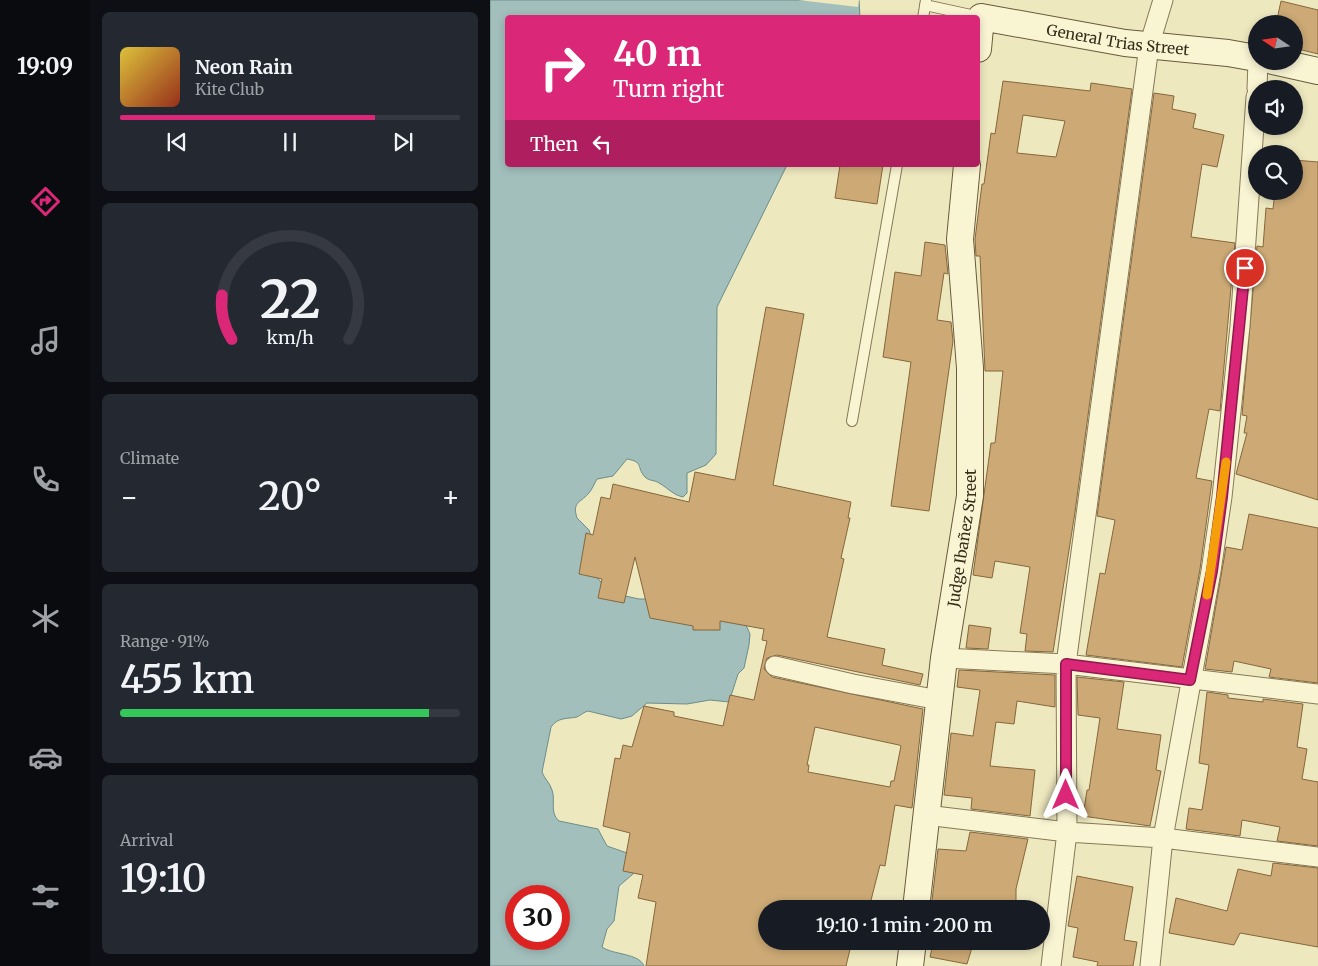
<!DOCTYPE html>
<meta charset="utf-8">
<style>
:root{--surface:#171b24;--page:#242831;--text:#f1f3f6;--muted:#9ea1a6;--line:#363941;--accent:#db2777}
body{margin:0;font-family:Merriweather,serif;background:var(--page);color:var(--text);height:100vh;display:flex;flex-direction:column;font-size:19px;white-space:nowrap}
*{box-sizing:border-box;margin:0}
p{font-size:16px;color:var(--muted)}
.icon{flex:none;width:28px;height:28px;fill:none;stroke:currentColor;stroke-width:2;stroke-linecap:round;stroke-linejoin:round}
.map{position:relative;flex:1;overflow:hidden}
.panel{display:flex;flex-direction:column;gap:12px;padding:12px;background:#0d0f14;width:400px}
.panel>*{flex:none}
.banner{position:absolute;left:15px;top:15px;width:475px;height:152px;border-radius:5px;box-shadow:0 2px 8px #0003;background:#db2777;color:#fff;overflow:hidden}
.needle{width:32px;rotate:283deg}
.fabs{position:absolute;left:758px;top:15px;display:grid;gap:10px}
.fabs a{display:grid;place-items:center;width:55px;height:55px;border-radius:50%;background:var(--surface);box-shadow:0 2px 8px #0003;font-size:25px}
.speed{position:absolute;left:15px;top:885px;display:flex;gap:10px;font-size:25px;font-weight:700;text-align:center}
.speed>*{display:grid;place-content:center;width:65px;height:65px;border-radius:50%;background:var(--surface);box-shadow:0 2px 8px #0003;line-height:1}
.speed .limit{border:8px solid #d22;background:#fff;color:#111}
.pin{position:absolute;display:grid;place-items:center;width:42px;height:42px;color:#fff;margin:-21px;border:2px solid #fff;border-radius:50%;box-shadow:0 1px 5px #0007}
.me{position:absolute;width:55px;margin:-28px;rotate:0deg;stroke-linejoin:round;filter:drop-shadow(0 0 4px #0008)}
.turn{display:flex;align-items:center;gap:18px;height:105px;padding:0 25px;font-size:22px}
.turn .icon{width:65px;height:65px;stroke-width:2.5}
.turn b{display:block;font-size:35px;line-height:42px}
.then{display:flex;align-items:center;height:48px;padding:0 25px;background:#0003;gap:10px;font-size:19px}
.big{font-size:38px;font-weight:600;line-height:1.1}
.panel .card{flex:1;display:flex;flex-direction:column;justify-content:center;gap:8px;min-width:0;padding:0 18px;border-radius:8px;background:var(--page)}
.panel .dial{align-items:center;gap:0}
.dial svg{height:130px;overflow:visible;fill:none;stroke:var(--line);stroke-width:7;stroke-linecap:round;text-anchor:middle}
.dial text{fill:var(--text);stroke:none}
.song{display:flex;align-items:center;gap:15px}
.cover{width:60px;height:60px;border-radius:8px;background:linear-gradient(135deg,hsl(50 70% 55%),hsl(10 70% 35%))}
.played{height:5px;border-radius:2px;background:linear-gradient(90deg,var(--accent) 75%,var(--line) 75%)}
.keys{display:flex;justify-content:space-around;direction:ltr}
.heat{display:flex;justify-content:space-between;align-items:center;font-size:28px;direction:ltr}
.charge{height:8px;border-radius:4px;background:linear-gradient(90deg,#34c759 91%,var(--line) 0)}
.trip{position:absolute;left:268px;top:900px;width:292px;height:50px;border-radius:25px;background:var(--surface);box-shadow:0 2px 8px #0003;font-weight:600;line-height:50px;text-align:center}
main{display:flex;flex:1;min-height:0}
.tabs{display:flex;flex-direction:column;width:90px;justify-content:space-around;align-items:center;background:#090b0e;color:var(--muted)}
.tabs .icon{width:35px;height:35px}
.tabs .selected{color:var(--accent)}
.tabs b{font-size:22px;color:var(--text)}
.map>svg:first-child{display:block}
.water{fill:#a2bfbc;stroke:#6a8d8b;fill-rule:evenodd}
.pier{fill:#eee8bf}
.building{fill:#cca975;stroke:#85673d;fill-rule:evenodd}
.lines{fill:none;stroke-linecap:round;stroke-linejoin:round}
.lane-casing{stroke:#867958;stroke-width:12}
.street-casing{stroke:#867958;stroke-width:21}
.secondary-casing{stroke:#685a3b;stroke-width:28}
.lane{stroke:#f9f4d2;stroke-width:10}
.street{stroke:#f9f4d2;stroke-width:19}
.secondary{stroke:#f9f4d2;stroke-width:26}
.route-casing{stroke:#8e194d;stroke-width:12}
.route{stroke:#db2777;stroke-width:9}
.slow{stroke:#f59e0b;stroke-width:9}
.labels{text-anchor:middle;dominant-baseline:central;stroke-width:4;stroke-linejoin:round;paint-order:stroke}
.street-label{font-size:15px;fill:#362d1c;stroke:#f5f1cf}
</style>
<main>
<nav class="tabs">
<b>19:09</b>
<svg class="icon selected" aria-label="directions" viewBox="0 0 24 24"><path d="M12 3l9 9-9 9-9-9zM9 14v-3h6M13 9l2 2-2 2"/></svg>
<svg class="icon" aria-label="music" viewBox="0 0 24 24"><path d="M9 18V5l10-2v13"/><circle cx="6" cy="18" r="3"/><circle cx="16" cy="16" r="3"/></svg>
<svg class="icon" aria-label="phone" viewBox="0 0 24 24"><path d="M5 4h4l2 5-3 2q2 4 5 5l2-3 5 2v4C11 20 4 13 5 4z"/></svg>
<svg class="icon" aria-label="climate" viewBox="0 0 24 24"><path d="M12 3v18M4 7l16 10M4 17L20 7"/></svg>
<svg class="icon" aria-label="car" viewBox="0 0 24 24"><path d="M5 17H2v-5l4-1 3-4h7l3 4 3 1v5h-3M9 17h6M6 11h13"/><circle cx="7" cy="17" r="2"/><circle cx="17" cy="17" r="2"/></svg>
<svg class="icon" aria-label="filters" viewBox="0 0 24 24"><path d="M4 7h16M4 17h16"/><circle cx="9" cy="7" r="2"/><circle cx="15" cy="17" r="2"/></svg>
</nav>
<section class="panel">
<div class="card">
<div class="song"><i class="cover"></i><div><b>Neon Rain</b><p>Kite Club</p></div></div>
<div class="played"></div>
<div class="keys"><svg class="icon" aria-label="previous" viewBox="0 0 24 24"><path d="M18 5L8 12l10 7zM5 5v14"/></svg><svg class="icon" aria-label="pause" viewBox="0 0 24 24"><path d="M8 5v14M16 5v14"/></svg><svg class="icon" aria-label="next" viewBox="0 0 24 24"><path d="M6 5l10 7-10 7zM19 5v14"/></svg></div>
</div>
<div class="card dial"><svg viewBox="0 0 100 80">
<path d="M14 69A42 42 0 1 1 86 69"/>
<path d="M14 69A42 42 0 0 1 8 42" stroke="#db2777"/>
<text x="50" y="56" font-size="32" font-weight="700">22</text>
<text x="50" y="72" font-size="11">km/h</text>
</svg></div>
<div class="card"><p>Climate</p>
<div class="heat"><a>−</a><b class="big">20°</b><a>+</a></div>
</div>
<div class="card"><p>Range · 91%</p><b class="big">455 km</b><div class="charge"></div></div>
<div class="card"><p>Arrival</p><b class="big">19:10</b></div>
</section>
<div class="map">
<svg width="828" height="966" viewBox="0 0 828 966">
<rect width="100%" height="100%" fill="#eee8bf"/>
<!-- water -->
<path class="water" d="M0 0H369L370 18H18V165H297L227 307 226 454 216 465 197 473V493L193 497C183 495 178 488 169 483 165 480 159 481 155 477 146 467 154 462 137 459L123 476 107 479C104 484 102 490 98 494 90 503 82 502 87 518L99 530 102 539 104 574 116 588 126 594 149 599H171L255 623 260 634 259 645 254 668 248 674 239 702 220 700 197 704 157 703 142 716 131 719 98 711C94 712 91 715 87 717 77 719 68 717 61 727L52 772C54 778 60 783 62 790 66 801 59 812 69 821L108 829 117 846 137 853 147 859 143 874 129 886 124 921 117 929 112 947C123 955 149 953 154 966H0ZM26 896H69V939H26Z"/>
<!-- pier -->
<path class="pier" d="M308 0H369L368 7Z"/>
<!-- building -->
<path class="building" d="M791 1 828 10V54L804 48V24H786Z
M513 81 600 91 601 83 642 89 585 512 563 652 535 651 537 634 530 633 540 567 505 561 502 578 483 575 501 443H505L513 371H495L490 256H486L485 239 492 184H494L501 133 505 134ZM533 115 575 121 566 157 527 153Z
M664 93 684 96 682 109 706 114 703 128 734 135 727 167 712 164 701 237 745 243 730 411 719 409 706 478 722 481 710 569 692 667 596 655 610 573 615 574 625 520 607 516Z
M804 160 828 162V500L746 474 757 433H754L757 416 752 415 767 246 773 247 776 208 783 209 785 191H804Z
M350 165H393L387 204 345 198Z
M435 242 455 245 458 274 454 273 447 320 461 322 463 341 439 511 401 506 421 362 393 357 405 272 431 276Z
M276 307 314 314 283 485 361 502 358 518H360L351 558 354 559 337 637 395 649 392 665 433 674 430 685 287 655 277 658 274 669 282 677 433 709 422 808 405 805 395 866 390 865 379 908 384 909H276V941H362L356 966H156L166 902 148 898 153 875 133 871 140 833 113 826 125 758 130 759 133 745 142 747 154 706 184 712V716L233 726 240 695 264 700 277 641 272 640 274 629 230 621V630H203V626L160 618 145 557 134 603 108 598 112 579 89 574 96 533 103 535 111 497 120 499 123 484 199 502 205 472 245 480ZM325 727 409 745 411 746 404 781H401L400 787 318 772 319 765H317Z
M759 514 828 528V683L779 677 781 669 744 661 742 672 715 669 736 547 752 550Z
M479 625 501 628 498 649 476 648Z
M469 670 565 675V707L527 701 524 724 506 722 500 766 545 770 540 816 481 809 482 798 454 795 461 733 483 736 490 690 467 687Z
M587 677 634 682 627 729 671 735 666 770 671 771 660 826 593 816 597 790H599L610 718 588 715Z
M717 692 738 695V698L773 702V699L813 704 807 747 817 749 812 779 828 782V846L787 841 790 827 752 820 750 836 696 829 699 808 712 810 719 765 709 763Z
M480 832 538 839 526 889V909H441L448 849 476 851Z
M783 863 828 868V947L750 933 744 945 679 933 686 898 737 911 748 869 781 876Z
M587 876 643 887 634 940 647 942 643 966H607L608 962 583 957 588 928 578 926Z
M438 941H484L477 964 440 957 442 948 437 947Z"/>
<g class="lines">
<defs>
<path id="lane" d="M435 5 490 17
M433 18 436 0
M362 421 407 165"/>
<path id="street" d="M767 89 768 61
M454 658 576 664 828 694
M285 666 363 684 449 700
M436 815 577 832 673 838 828 857
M561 966 577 832 576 664 659 46 673 0
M660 966 673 838 721 571 732 497 750 326 766 97"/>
<g id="secondary">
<path id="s1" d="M488 49 491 17 635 43 738 53 766 58"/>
<path d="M783 61 828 71"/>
<path id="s2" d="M426 909 454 658 480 496V368L470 239 477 165"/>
<path d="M420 966 423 941"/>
</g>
</defs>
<!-- lane casing -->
<use href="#lane" class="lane-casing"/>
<!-- street casing -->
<use href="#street" class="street-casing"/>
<!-- secondary casing -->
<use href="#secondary" class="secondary-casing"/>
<!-- lane -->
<use href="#lane" class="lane"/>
<!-- street -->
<use href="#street" class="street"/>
<!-- secondary -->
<use href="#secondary" class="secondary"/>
</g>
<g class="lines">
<defs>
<path id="route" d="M576 795V664L700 680 722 571 732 497 755 268"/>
</defs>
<!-- route casing -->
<use href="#route" class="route-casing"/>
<!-- route -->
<use href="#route" class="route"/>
<!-- slow -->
<path class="slow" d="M717 595 736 462"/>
</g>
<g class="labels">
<!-- street labels -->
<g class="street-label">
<text stroke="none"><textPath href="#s1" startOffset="171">General Trias Street</textPath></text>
<text stroke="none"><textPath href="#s2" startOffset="374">Judge Ibañez Street</textPath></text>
</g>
</g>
</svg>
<div class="fabs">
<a><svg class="needle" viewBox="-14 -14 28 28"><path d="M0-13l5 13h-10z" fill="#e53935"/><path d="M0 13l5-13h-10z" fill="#9ea1a6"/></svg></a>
<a><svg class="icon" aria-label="sound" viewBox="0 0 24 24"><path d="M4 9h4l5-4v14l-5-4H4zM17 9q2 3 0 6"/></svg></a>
<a><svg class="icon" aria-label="search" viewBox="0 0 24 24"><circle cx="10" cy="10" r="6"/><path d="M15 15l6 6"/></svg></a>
</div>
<div class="speed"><div class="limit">30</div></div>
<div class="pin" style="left:755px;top:268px;background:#d93025"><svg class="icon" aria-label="arrive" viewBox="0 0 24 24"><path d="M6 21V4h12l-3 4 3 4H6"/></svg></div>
<svg class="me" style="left:576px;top:795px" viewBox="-20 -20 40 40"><path d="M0-17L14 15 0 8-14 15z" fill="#db2777" stroke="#fff" stroke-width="4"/></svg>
<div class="trip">19:10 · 1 min · 200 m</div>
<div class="banner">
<div class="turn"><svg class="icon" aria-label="right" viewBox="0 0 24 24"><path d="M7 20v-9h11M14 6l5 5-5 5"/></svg><div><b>40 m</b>Turn right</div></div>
<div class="then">Then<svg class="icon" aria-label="left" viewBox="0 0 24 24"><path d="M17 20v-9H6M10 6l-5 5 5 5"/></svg></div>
</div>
</div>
</main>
